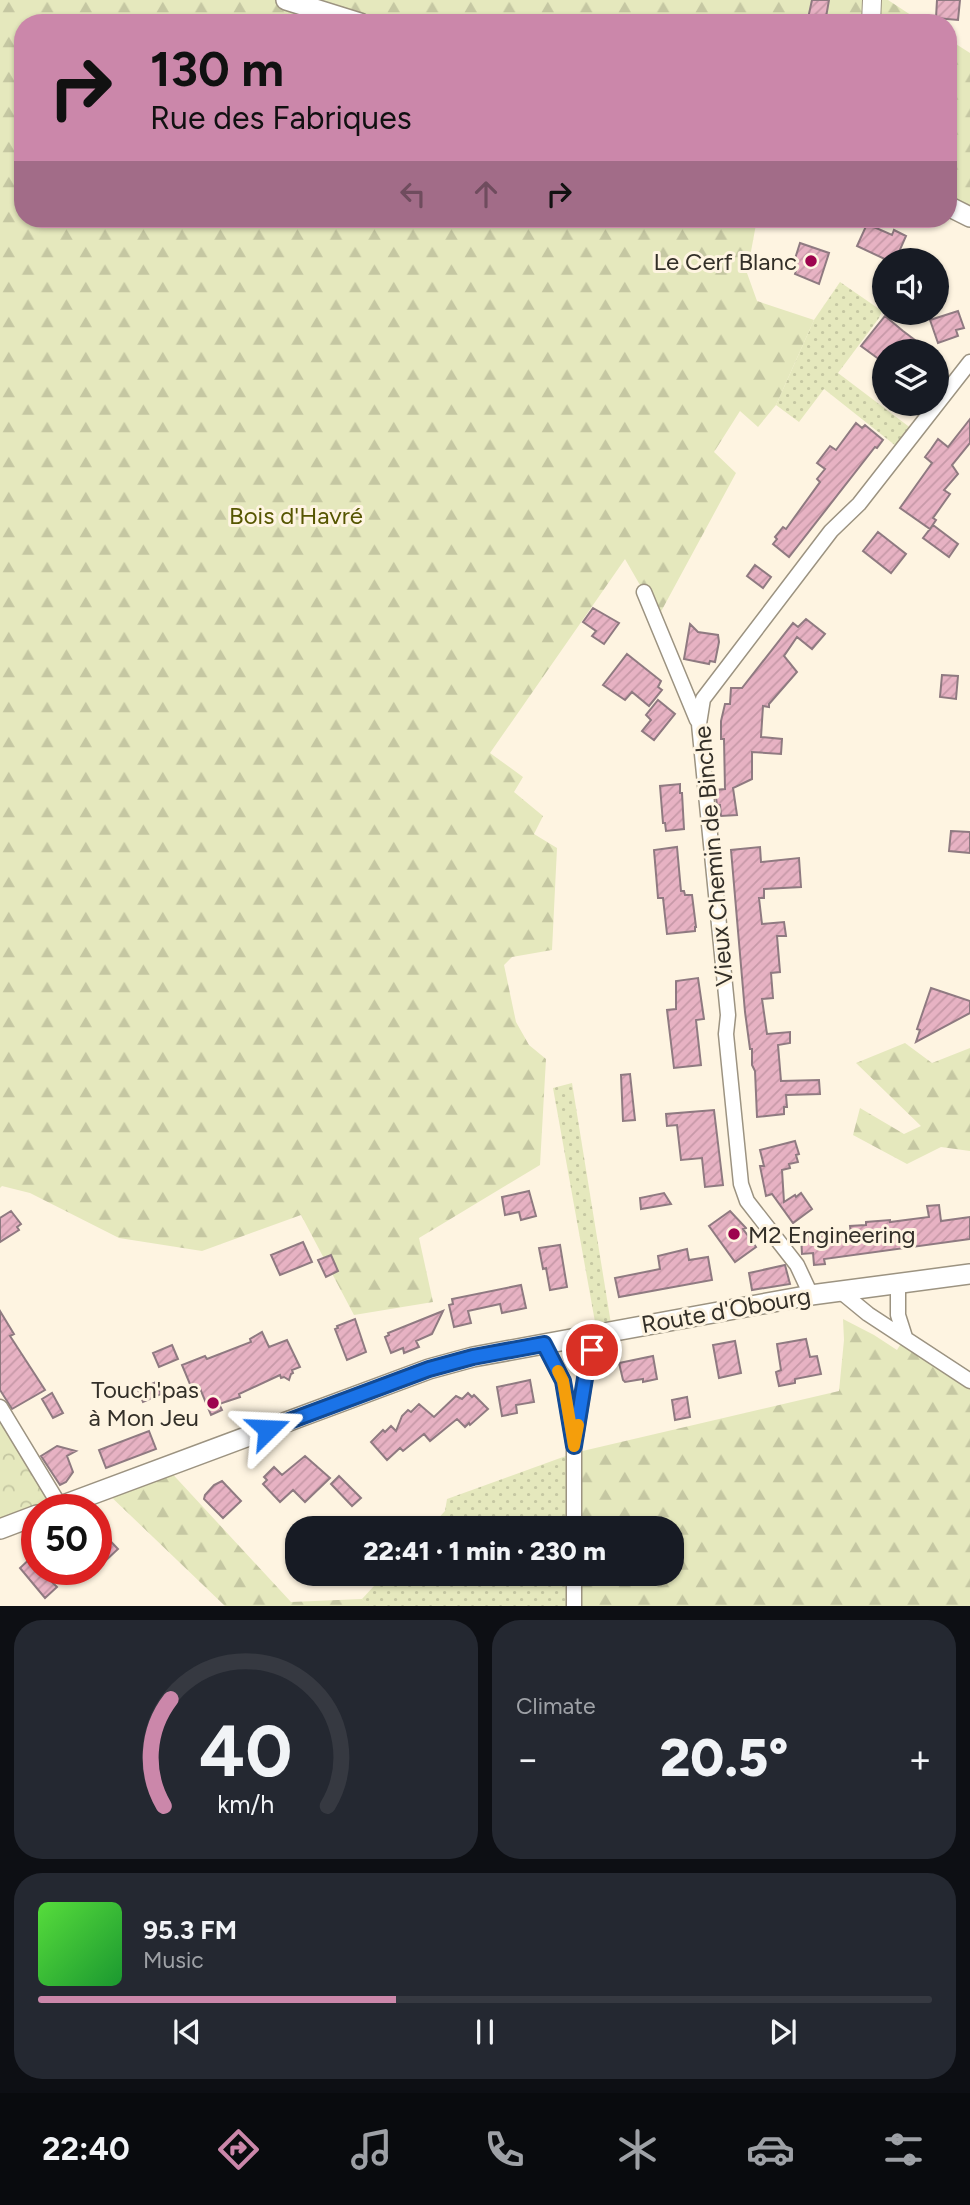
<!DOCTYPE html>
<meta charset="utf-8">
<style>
:root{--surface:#171b24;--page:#242831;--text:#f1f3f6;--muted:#9ea1a6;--line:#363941;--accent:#cb87aa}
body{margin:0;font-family:Figtree,sans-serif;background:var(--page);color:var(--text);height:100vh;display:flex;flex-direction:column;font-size:26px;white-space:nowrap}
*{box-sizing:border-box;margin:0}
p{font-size:23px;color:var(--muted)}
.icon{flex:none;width:38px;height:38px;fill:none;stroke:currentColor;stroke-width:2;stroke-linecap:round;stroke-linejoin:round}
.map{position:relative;height:1606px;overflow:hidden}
.details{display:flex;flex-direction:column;gap:14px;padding:14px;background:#0d0f14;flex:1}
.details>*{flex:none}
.guide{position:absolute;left:14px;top:14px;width:943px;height:214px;border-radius:28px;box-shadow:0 2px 5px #0004;background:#cb87aa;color:#111;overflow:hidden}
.tools{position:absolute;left:872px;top:248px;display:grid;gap:14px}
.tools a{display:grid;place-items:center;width:77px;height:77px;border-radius:50%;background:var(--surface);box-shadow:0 2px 5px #0004;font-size:35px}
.speed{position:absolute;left:21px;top:1494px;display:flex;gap:14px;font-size:35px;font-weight:700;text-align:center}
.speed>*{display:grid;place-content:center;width:91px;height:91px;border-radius:50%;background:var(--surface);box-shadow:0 2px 5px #0004;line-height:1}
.speed .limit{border:10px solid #d22;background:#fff;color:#111}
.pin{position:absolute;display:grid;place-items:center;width:60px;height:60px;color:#fff;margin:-30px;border:4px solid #fff;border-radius:50%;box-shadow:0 2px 7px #0007}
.me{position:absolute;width:77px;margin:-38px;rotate:69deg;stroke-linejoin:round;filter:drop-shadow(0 0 5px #0008)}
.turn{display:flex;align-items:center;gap:24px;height:147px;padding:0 21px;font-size:32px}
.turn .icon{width:91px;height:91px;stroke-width:2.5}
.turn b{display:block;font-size:49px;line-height:60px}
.lanes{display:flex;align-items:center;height:66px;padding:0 21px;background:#0003;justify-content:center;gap:35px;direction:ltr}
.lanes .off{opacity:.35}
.big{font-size:52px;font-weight:800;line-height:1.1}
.details .widget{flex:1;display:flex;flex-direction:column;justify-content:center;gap:10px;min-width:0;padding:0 24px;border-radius:28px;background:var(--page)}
.details .dial{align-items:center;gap:0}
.dial svg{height:182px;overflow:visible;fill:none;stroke:var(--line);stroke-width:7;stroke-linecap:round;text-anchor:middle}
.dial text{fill:var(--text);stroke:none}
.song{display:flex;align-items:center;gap:21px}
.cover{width:84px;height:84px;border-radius:10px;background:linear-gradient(135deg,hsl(110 70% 55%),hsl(130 70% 35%))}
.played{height:7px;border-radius:4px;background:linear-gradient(90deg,var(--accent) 40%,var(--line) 40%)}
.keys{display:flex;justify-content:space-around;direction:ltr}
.heat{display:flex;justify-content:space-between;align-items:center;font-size:38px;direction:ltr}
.details .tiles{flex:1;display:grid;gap:14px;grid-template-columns:1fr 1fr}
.widget:last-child{grid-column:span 2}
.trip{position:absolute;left:285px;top:1516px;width:399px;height:70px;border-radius:28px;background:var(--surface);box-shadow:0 2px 5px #0004;font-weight:800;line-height:70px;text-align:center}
.tabs{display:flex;height:112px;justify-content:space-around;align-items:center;background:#090b0e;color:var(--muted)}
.tabs .icon{width:49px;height:49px}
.tabs .selected{color:var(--accent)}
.tabs b{font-size:32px;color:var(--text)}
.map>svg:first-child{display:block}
.grass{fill:url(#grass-dots)}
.forest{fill:url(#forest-firs)}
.park{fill:url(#park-crowns)}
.building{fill:url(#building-hatch);stroke:#8f7a81;stroke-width:2}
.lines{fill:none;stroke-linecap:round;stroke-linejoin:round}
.minor-casing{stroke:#9c9381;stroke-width:17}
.tertiary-casing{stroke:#9c9381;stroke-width:20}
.secondary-casing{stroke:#9c9381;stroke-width:22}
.minor{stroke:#fff;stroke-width:14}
.tertiary{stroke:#fff;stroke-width:18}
.secondary{stroke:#fff;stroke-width:19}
.route-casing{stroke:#114b97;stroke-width:18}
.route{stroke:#1a73e8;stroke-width:12}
.slow{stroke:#f59e0b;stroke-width:12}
.poi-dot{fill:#9d034e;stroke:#fef4e1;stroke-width:2.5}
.labels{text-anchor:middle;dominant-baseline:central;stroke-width:6;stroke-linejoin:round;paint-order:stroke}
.poi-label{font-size:24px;fill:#332f28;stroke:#fef4e1;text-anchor:end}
.park-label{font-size:24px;fill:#565601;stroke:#fef4e1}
.street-label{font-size:24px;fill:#332f28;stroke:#fef4e1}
</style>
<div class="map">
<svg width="970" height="1607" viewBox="0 0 970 1607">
<defs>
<pattern id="grass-dots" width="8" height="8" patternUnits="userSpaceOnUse" patternTransform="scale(1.75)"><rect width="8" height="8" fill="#e5e8bd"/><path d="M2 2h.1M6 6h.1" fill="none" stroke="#c5c7a2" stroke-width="1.8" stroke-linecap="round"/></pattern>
<pattern id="forest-firs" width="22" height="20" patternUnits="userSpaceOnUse" patternTransform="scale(1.75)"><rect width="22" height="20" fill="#e5e8bd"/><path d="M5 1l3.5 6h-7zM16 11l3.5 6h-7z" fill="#c5c7a2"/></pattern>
<pattern id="park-crowns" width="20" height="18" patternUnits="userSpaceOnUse" patternTransform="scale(1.75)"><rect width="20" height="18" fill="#e5e8bd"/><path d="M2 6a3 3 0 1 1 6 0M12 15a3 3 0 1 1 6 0" fill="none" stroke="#c5c7a2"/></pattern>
<pattern id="building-hatch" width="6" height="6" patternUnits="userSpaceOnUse" patternTransform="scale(1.75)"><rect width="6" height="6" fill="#e7b2c3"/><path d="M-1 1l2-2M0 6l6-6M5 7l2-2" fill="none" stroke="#c799a8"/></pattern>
</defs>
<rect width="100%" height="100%" fill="#fef4e1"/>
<!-- grass -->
<path class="grass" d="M840 282 882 311 879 318 838 373 916 432 901 450 824 389 799 422 776 405 814 320Z
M572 1083 612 1330 597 1333 553 1088Z
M574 1453V1528H429L445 1511 447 1499Z
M386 1573H574V1606L370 1607 362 1599Z"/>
<!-- forest -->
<path class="forest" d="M0 0H888L923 23H23V219H757L747 273 757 301 814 320 776 405 758 427 740 411 714 452 736 473 657 619 644 592 625 559 490 753 523 777 514 792 543 816 534 834 557 848 552 950 512 957 504 965 516 1022 529 1045 546 1059 540 1165 419 1238 433 1302 354 1315 301 1215 202 1251 119 1238 30 1193 2 1186 0 1188Z
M948 39 970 53V217L949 206Z
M905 1043 932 1063 970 1048V1151L941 1147 907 1164 853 1135 860 1108 904 1134 921 1126 856 1063Z
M843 1319 874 1335 897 1350 905 1337 970 1381V1606H574V1573H672V1528H574V1453L839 1391 844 1340Z
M166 1467 291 1602 362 1599 370 1606H225L105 1491Z"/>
<!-- park -->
<path class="park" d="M0 1407 60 1506 0 1529Z"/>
<!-- building -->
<path class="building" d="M812 0H829L825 23H807Z
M937 0H960L958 20 936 18Z
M867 224 892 235 894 230 906 236 895 261H889L857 246Z
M800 243 829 253 819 284 795 274 797 267 793 265Z
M958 311 964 328 956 330 958 336 938 343 930 320Z
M885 316 903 331 931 352H884V356L880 360 861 346Z
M970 419V443L952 465 958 474 944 490 950 494 933 518 936 520 930 529 900 508 932 463 925 457 931 449 938 439 948 447Z
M856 423 862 428 865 425 883 440 877 448 875 447 789 557 773 544 777 539 775 537 783 527 786 529 820 482 817 479 825 469 817 463 830 446 836 450Z
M933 525 958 544 949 557 923 538Z
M878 532 906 554 891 573 863 551Z
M755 565 771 577 763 588 747 576Z
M593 608 619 623 604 644 592 636 596 631 583 622Z
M806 619 825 634 812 649 797 637 784 656 797 672 769 704V707L763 706 761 737 782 739 781 754 752 752V779L733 788 737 815 721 816 720 805H717L715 790 725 789 724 739H721V721L725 704H730L731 688H742L793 623 798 627Z
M690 624 698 632 718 635 719 642 715 662 710 661 709 664 684 659Z
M627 654 661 681 658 687 662 690 649 706 632 692 625 700 603 685Z
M942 675 958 676 956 699 940 697Z
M658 700 675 714 654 740 642 731 651 720 646 715Z
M680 784V793H682L684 829 666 831 665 823H663L660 786Z
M951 831 970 832V853L949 851Z
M677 847 681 891H684L685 895H692L696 927H695V931L667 934 663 898H658L654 850Z
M760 847 761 862 799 858 801 887 764 889V898H759L762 924 784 922 786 936H777L780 972 771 973 773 998 762 999 767 1034 790 1032V1043L778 1045 781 1081 819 1080 820 1094 786 1095 787 1107H784V1114L757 1117 755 1071 752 1065V1049H750L745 1012 731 850Z
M698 978 704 1019 696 1020 701 1065 674 1068 667 1010 676 1009V981Z
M931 988 970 1001V1013L916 1042 920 1030 917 1029Z
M630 1074 635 1120 623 1121 621 1075Z
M714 1110 723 1185 705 1187 702 1158 681 1160 677 1125 667 1126 666 1114Z
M795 1141 799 1154 796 1155 798 1162 789 1164 790 1168 782 1170 784 1202 795 1195 796 1197 801 1193 812 1209 793 1223 772 1194 766 1196 760 1166H764L760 1150Z
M529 1191 536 1216 521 1220 519 1212 505 1215 502 1197Z
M664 1193 671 1204 641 1209 640 1198Z
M939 1205 941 1221 970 1217V1239L824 1259 825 1264 814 1265 813 1253 802 1254 801 1236 851 1235 850 1226 866 1225V1222L890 1220V1222L929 1217 927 1206Z
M11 1211 21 1224 17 1227 19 1230 0 1242V1218Z
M730 1211 746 1228 743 1229 756 1247 735 1262 709 1226Z
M303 1242 312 1262 280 1275 271 1255Z
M560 1245 567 1287 550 1290 546 1268 543 1269 539 1248Z
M687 1249 689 1260 708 1257 712 1280 619 1297 615 1278 660 1269 658 1256Z
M331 1255 338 1271 326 1277 318 1260Z
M785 1265 790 1284 752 1290 749 1273Z
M521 1285 526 1308 502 1313 500 1304 468 1311 471 1323 454 1327 449 1305 453 1304 452 1299Z
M0 1311 14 1334 10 1336 45 1390 12 1409 0 1390Z
M443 1311 432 1334 416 1341 419 1347 404 1353 403 1348 391 1353 385 1337 389 1335 388 1333Z
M355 1319 366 1352 347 1360 335 1329 338 1328 337 1326Z
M262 1332 269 1347 287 1340 300 1367 292 1370 293 1373 291 1374 289 1380 284 1377 281 1378 280 1375 239 1394 240 1397 219 1404 222 1410 211 1415 199 1386 192 1389 182 1365 205 1356 207 1359 251 1342 250 1339Z
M806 1339 810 1357 817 1356 821 1374 795 1379V1383L779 1386 776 1372 781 1370 777 1344Z
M735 1341 741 1373 719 1378 713 1345Z
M172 1345 178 1359 159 1367 153 1353Z
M653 1356 657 1379 643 1382V1379L625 1382 623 1380 619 1363Z
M530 1380 534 1402 516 1405 517 1413 502 1416 497 1387Z
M156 1382 161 1394 143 1402 138 1390Z
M52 1393 63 1413 53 1418 42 1399Z
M468 1393 472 1397 474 1395 488 1409 470 1425 469 1423 465 1427 457 1419 430 1441 424 1434 403 1451 400 1448 387 1460 371 1442 383 1430 385 1432 391 1426 396 1431 402 1416 408 1410 411 1412 419 1404 434 1417 456 1396 462 1399Z
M687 1397 690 1417 675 1420 672 1400Z
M149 1431 156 1449 106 1468 99 1450Z
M57 1446 76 1451 67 1456 73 1472 66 1482 60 1485 41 1456Z
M305 1456 330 1478 305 1502 293 1490 280 1502 263 1484 267 1480 264 1477 274 1467 282 1475Z
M339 1476 361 1498 352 1506 331 1484Z
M222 1481 241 1501 223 1518 204 1499 205 1495 214 1485Z
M96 1526 118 1549 102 1564 96 1557Z
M37 1552V1570H40L57 1587 45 1598 20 1568Z"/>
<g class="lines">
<defs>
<path id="minor" d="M644 592 697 720
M898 1282V1315L905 1337
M840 1291 868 1314 970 1381
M811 1295 797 1265 747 1201 741 1184 726 1034 728 1015 699 724 703 699 831 531 859 504 970 362
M544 1344 563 1381 574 1446V1528
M0 1407 60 1506
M576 1435 587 1366 597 1333
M574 1573V1607"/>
<path id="tertiary" d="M871 23 872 0"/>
<path id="secondary" d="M286 0 360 23
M948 206 970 217
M50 1510 429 1369 473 1357 811 1295 970 1274
M0 1529 37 1515"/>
</defs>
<!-- minor casing -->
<use href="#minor" class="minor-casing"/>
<!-- tertiary casing -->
<use href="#tertiary" class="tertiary-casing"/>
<!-- secondary casing -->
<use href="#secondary" class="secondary-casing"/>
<!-- minor -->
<use href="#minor" class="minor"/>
<!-- tertiary -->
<use href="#tertiary" class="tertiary"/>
<!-- secondary -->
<use href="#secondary" class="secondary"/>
</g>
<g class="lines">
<defs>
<path id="route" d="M268 1429 429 1369 473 1357 544 1344 563 1381 574 1446 587 1366 592 1350"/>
</defs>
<!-- route casing -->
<use href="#route" class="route-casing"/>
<!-- route -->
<use href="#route" class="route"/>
<!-- slow -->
<path class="slow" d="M558 1371 563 1381 574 1446 578 1425"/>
</g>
<!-- markers -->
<g class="poi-dot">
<circle cx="811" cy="261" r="7"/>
<circle cx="734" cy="1234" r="7"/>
<circle cx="213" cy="1403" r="7"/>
</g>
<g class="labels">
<!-- poi labels -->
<g class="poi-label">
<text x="797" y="261">Le Cerf Blanc</text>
<text x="748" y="1234" text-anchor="start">M2 Engineering</text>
<text x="199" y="1389">Touch'pas<tspan x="199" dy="28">à Mon Jeu</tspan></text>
</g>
<!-- park labels -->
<g class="park-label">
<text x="296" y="515">Bois d'Havré</text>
</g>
<!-- street labels -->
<g class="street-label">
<text transform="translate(713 856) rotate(-95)">Vieux Chemin de Binche</text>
<text transform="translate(726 1310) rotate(-10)">Route d'Obourg</text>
</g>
</g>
</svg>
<div class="tools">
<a><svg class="icon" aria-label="sound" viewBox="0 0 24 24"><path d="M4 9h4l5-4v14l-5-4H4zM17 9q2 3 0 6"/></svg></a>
<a><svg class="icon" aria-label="layers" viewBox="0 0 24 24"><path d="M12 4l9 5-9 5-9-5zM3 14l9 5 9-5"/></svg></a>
</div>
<div class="speed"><div class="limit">50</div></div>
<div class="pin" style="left:592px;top:1350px;background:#d93025"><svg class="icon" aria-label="arrive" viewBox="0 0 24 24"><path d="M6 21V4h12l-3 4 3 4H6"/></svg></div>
<svg class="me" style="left:268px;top:1429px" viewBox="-20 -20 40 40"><path d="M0-17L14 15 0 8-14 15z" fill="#1a73e8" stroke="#fff" stroke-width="4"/></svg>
<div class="trip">22:41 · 1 min · 230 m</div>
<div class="guide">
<div class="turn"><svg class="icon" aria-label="right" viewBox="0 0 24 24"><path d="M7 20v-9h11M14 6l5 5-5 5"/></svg><div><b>130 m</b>Rue des Fabriques</div></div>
<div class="lanes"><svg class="icon off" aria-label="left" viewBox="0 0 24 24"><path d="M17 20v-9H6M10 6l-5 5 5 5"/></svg><svg class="icon off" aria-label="ahead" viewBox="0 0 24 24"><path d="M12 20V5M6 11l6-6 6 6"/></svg><svg class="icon" aria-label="right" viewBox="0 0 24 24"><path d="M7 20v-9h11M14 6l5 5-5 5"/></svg></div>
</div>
</div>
<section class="details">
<div class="tiles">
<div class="widget dial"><svg viewBox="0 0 100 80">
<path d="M14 69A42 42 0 1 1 86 69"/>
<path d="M14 69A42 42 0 0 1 17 22" stroke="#cb87aa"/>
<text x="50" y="56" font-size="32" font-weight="700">40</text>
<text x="50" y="72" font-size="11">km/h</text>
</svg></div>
<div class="widget"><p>Climate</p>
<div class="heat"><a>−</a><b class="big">20.5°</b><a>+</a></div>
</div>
<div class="widget">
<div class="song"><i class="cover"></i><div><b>95.3 FM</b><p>Music</p></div></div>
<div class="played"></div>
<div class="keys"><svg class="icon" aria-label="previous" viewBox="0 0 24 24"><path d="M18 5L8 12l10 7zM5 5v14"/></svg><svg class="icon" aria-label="pause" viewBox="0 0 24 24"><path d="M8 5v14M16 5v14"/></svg><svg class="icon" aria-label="next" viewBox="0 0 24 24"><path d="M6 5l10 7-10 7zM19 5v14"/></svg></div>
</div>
</div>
</section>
<nav class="tabs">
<b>22:40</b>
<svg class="icon selected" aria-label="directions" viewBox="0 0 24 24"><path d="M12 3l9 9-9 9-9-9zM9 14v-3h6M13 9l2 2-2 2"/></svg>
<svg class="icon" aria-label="music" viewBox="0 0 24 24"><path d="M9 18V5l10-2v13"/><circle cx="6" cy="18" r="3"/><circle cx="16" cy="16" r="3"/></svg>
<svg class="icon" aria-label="phone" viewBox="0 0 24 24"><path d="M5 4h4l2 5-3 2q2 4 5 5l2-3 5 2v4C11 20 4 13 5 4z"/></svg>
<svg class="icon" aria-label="climate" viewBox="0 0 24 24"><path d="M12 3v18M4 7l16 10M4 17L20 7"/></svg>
<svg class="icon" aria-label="car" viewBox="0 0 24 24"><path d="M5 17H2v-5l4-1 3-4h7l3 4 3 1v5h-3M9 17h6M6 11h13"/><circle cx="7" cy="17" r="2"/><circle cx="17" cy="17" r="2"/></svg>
<svg class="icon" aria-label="filters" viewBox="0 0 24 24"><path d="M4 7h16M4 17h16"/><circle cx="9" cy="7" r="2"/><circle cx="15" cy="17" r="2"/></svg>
</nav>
